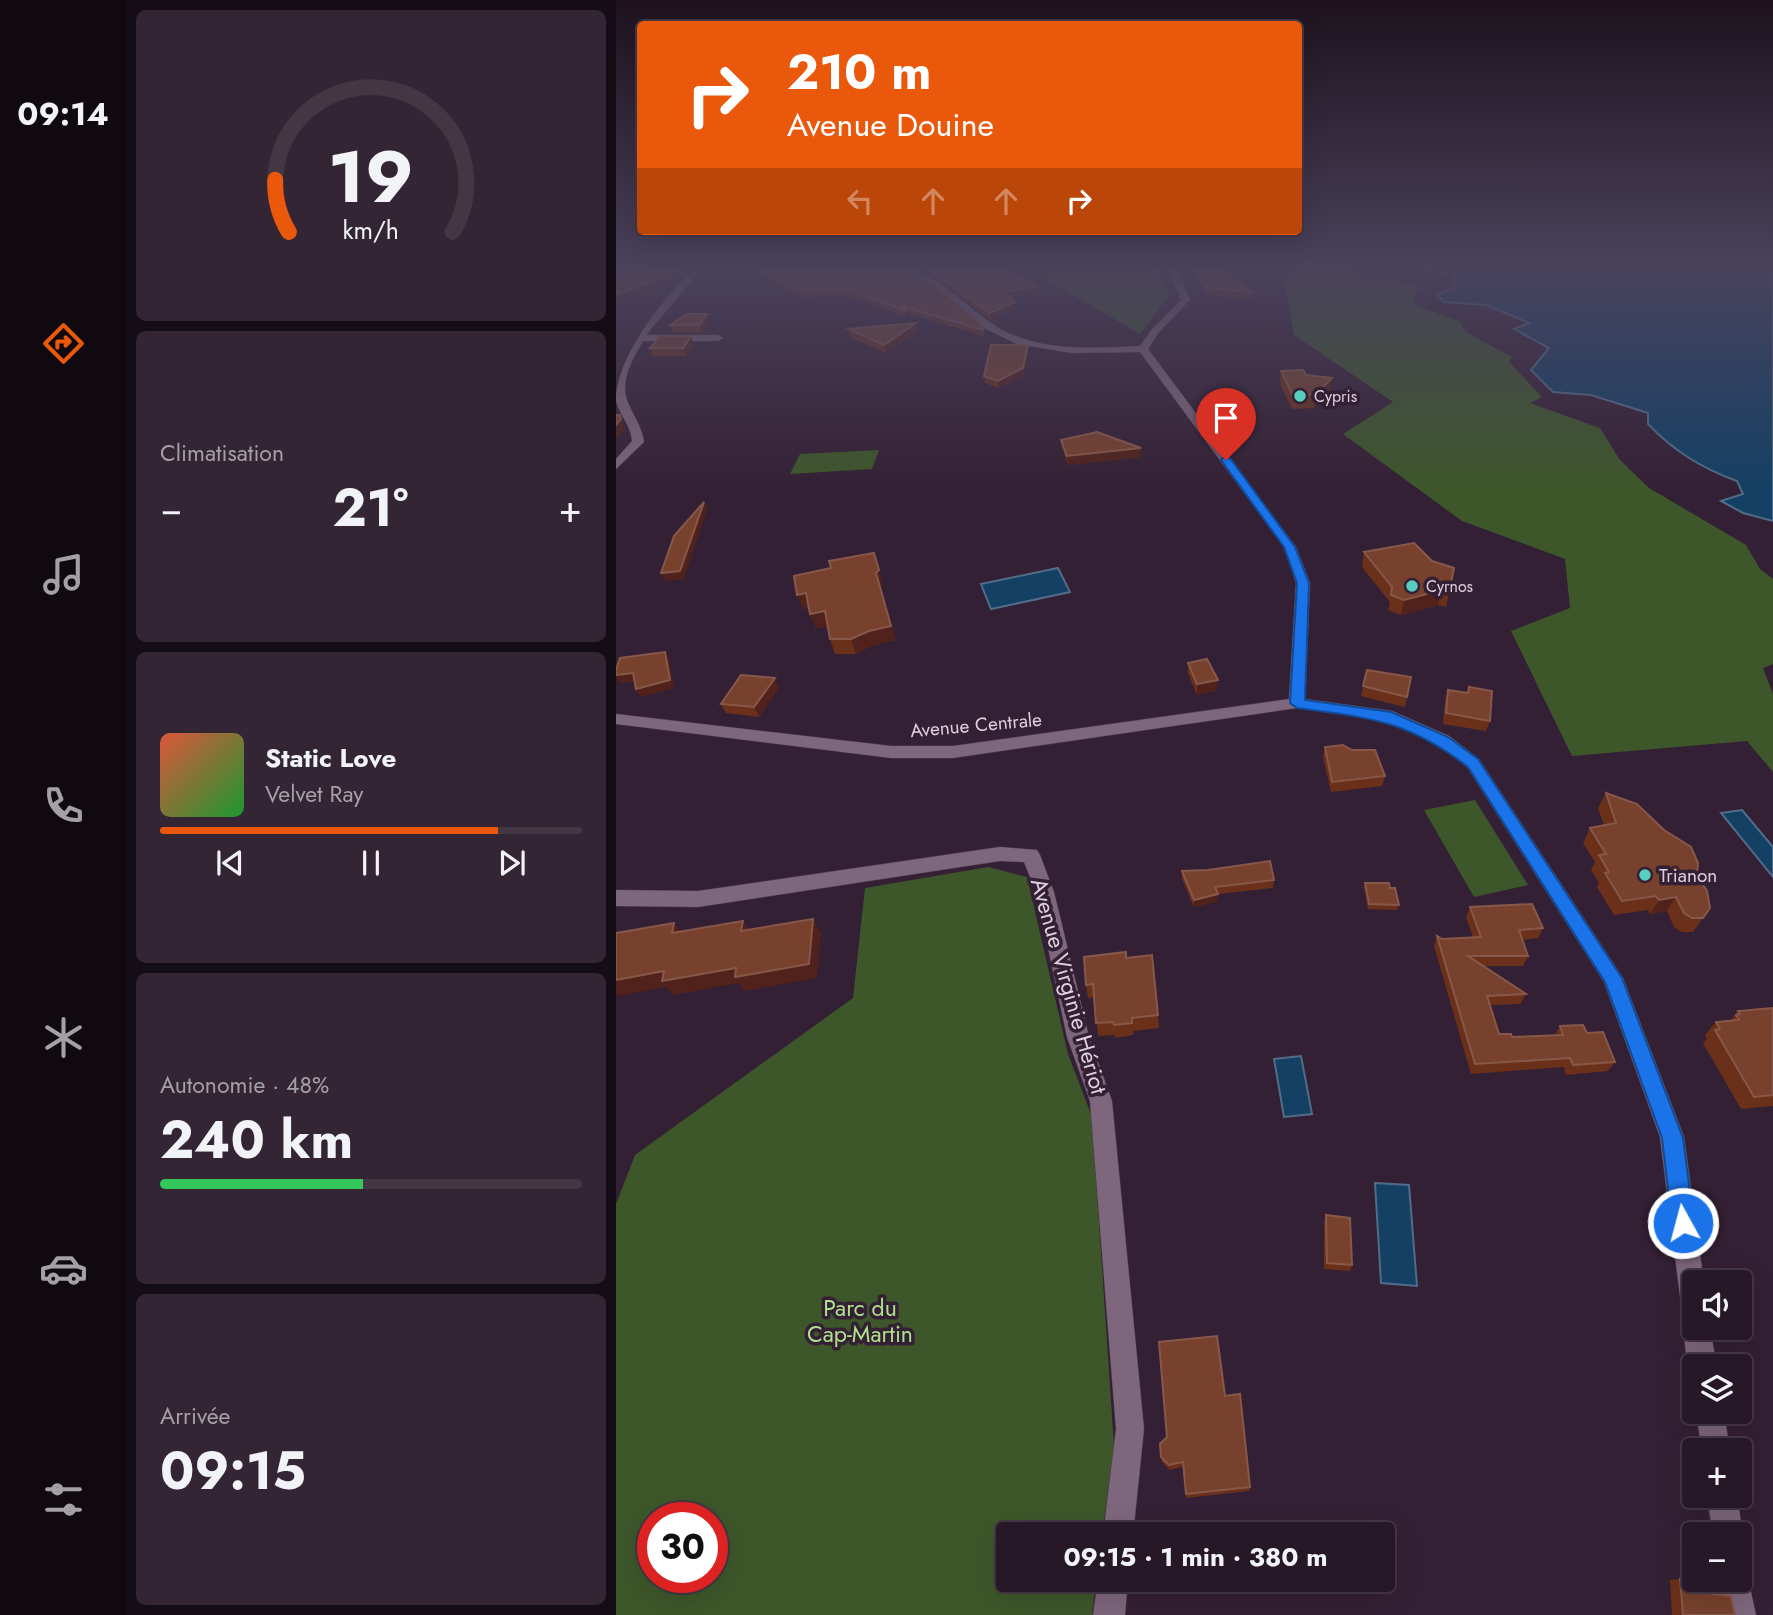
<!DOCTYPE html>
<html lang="fr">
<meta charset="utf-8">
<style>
:root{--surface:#271827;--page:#332533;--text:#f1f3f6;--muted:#a4a0a7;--line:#433744;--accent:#ea580c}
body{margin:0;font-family:Jost,sans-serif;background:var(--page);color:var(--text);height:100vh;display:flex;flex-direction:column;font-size:26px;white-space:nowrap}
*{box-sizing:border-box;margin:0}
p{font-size:23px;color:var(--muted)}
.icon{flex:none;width:38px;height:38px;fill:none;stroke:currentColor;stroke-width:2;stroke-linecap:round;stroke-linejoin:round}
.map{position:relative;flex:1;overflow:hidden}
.sheet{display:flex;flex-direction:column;gap:10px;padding:10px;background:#150d15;width:490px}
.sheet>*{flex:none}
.hud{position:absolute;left:21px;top:21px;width:665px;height:214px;border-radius:7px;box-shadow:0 7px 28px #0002,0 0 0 2px var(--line);background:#ea580c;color:#fff;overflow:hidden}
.controls{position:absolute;left:1066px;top:1270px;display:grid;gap:14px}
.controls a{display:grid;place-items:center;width:70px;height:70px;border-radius:7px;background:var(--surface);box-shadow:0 7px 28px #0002,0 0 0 2px var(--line);font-size:35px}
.speed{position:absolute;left:21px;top:1502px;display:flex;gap:14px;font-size:35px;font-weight:700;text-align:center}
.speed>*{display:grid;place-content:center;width:91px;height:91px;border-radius:50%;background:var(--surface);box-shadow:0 7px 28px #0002,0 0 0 2px var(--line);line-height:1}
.speed .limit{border:10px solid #d22;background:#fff;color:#111}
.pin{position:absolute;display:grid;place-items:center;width:60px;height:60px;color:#fff;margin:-72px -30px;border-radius:50% 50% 50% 0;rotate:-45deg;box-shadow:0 0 7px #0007}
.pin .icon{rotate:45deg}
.me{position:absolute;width:77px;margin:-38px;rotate:353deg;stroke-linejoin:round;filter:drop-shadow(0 0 5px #0008)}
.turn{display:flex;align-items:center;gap:24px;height:147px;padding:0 35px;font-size:32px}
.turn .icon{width:91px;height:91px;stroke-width:2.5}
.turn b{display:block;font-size:49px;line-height:60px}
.lanes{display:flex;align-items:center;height:66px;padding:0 35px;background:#0003;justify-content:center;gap:35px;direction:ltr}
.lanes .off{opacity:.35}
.big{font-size:52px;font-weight:700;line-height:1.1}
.sheet .widget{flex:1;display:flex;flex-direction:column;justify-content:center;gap:10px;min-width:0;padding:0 24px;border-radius:10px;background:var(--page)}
.sheet .dial{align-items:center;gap:0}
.dial svg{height:182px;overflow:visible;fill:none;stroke:var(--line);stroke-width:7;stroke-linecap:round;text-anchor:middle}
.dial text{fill:var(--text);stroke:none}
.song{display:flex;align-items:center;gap:21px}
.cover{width:84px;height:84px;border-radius:10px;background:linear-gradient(135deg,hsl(10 70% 55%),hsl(130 70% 35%))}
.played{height:7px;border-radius:4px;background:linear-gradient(90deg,var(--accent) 80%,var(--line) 80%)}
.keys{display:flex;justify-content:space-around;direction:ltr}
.heat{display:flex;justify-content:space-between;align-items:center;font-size:38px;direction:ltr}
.charge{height:10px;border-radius:5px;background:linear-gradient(90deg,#34c759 48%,var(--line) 0)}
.trip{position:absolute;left:380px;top:1522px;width:399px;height:70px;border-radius:7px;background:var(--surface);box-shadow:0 7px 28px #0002,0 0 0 2px var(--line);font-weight:700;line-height:70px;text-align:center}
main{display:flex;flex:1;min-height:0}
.tabs{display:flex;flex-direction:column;width:126px;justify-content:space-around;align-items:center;background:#100a10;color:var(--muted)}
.tabs .icon{width:49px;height:49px}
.tabs .active{color:var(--accent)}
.tabs b{font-size:32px;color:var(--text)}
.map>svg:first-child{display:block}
.green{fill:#3d572a;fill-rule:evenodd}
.water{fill:#144064;stroke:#516c88;stroke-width:2}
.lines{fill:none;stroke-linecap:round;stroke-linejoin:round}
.street-casing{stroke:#4e3d4d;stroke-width:1}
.street{fill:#7e667c;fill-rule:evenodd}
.wall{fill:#6b3019}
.shaded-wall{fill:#50221b}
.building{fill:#77412e;stroke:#875849;stroke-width:2}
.route{fill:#1a73e8;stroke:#114b97;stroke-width:2}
.poi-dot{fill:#58cec0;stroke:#342034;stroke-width:2.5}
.labels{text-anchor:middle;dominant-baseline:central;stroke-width:7;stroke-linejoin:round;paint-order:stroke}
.far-poi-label{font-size:16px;fill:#ded1dd;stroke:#342034;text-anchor:start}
.street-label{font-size:19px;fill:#ded1dd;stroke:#342034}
.poi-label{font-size:19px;fill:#ded1dd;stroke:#342034;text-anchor:start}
.near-street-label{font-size:23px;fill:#ded1dd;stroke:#342034}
.near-park-label{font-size:23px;fill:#aee18a;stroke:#342034}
</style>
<main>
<nav class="tabs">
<b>09:14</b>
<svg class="icon active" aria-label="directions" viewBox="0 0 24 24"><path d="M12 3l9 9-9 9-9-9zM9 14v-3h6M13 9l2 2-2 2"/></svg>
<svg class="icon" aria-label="music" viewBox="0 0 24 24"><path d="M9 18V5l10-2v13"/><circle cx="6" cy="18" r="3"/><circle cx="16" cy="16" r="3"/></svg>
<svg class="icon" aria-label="phone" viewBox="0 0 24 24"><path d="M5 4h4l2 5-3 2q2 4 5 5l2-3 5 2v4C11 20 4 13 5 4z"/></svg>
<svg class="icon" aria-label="climate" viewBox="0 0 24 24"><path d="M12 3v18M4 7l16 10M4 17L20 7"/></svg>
<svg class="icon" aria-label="car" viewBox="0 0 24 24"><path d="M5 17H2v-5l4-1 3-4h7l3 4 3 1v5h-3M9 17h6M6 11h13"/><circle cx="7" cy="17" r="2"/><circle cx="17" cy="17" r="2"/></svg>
<svg class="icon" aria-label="filters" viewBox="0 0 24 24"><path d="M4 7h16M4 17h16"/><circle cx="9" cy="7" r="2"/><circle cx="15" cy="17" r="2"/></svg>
</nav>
<section class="sheet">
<div class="widget dial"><svg viewBox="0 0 100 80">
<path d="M14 69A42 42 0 1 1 86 69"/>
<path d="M14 69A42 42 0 0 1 8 46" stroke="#ea580c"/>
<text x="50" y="56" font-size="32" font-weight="700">19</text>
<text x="50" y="72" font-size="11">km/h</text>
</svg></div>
<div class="widget"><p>Climatisation</p>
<div class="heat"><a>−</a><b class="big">21°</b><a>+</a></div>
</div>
<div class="widget">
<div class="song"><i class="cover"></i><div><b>Static Love</b><p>Velvet Ray</p></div></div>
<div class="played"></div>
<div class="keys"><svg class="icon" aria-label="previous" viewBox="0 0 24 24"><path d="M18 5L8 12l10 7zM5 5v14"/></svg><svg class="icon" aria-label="pause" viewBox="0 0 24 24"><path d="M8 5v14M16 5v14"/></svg><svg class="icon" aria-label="next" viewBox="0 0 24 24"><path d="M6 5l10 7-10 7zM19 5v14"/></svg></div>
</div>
<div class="widget"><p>Autonomie · 48%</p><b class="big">240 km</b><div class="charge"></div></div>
<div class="widget"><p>Arrivée</p><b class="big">09:15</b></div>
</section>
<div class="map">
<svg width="1157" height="1615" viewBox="0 0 1157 1615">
<rect width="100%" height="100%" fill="#342034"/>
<!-- green -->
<path class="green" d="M405 265H542L553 296 524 334Z
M673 265H743L738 273 771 276 804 287 797 297 799 305 843 321 850 332 896 357 893 362 926 397 914 403 984 428 1004 460 1033 488 1130 545 1144 569 1157 579V664L1147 668 1157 694V772L1131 741 956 756 895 631 954 608 949 559 846 521 727 434 777 402 678 335 670 287Z
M263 450 256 469 174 474 184 454Z
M859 800 912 885 858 897 808 810Z
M372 867 411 877 452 1054 476 1117 498 1446 486 1535H392V1580H480L476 1615H0V1204L19 1155 237 998 249 888ZM37 1517H96V1577H37Z"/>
<!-- water -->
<path class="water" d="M795 265H1157V521L1127 513 1105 501 1127 494 1121 481C1085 468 1058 451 1032 424V413L975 395 937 392 915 370 933 348 898 329 913 323 870 305 828 302 822 295 838 287 839 275 798 269Z
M442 568 454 592 375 609 365 584Z
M1126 810 1157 847V877L1105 813Z
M685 1056 696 1114 668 1117 658 1059Z
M759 1183 793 1185 801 1286 765 1283Z"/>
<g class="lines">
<defs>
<path id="street" d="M81 265H89L30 335H102L107 338 102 341H27C16 360 2 383 13 405 19 418 26 428 28 442L0 469V459L16 441C15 425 4 416 0 401 0 356 50 295 81 265Z
M280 265C315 264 358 317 390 332 432 352 479 348 524 346L537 328 565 300 552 265H560L574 300 543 332 532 349 680 547 694 583 689 699 776 711 833 736 863 759 1007 978 1068 1137 1088 1283H1078V1328H1094L1101 1367H1078V1377C1070 1362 1065 1335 1072 1319L1077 1317 1069 1313 1065 1304 1044 1137 988 982 851 767 821 744 767 720 681 708 337 758H275L0 724V714L275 746H337L673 699 680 583 668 547 524 352 456 353 401 344 370 329 326 293Z
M384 847 421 850 424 855 438 892 473 1037 496 1101 528 1429 517 1535H487L500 1429 474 1101 451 1037 420 892 408 862 384 861 82 907 0 906V890L82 891Z
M1080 1412H1108L1114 1451H1086Z
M1091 1496H1121L1127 1535 1124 1544V1535H1097Z
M1124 1566 1130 1569 1140 1615H1108L1104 1580H1124Z
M482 1580H512L509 1615H477Z"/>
</defs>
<!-- street casing -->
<use href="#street" class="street-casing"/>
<!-- street -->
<use href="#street" class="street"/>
</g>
<!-- wall -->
<path class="wall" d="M106 265H283L367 330 368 336 290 313V317L233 296 182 297 134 268 129 272H108Z
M295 265H379L421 292 394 297 400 308 375 320 309 271Z
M577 267 635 292 634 299 591 295 577 274Z
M91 314 94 322 86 332H57L54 325Z
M300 323 302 332 270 353 235 338 233 329Z
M78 344 70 356H37L34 348Z
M412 352 408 375 383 388 369 383 368 376Z
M665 371 716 378 714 391 698 408 676 409 664 384Z
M445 440 525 448V457L452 465 446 448Z
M748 552 833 593 830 607 822 605 785 615 772 610 774 602 746 567Z
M267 585 264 587 280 640 257 645 240 654H219L214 639 211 626 200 628 193 608 187 609Z
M572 663 601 690 581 695 572 673Z
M751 670 795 677 789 707 745 696Z
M163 687 143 717 110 713 105 704Z
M853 687 874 721 870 731 827 724 829 700 832 690 851 693Z
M709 747 769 776 766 786 715 792 707 757Z
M990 793 1081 876 1094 908 1077 932H1066L1058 927 1051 911 1034 914 1032 910 998 915 981 887 983 883 975 870 979 862 967 843 974 828 988 825 982 808Z
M566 871 658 880 657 888 602 894V901L578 907 566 879Z
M749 883 774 888 783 905 781 910 752 909 748 888Z
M854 907 927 928 922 938 906 940 912 956 907 966H867L910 994 904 1004 874 1005 883 1034 896 1037 939 1035 944 1026 971 1033 999 1062 992 1071 950 1075 948 1067 855 1074 818 946 821 936 826 939 857 937 850 917Z
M510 958 542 1015 543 1028 517 1031V1035L499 1038V1035L482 1036 478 997 472 998 470 985Z
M1157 1008V1106L1125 1109 1087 1043 1091 1039 1089 1035 1100 1022 1114 1021 1122 1011Z
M710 1215 736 1265 734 1271 708 1269V1222Z
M609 1396 634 1487 633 1491 570 1498 568 1466 554 1470 546 1462 544 1444Z
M1064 1579 1096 1594 1119 1615H1056L1054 1580Z"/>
<!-- shaded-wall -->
<path class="shaded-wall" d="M69 265H74L75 267 64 279 0 303V295Z
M129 265H133L134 268 129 272 127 266Z
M421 286V292L389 298 388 292Z
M399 302 400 308 375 320 374 313Z
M91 314 94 322 86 332 83 325Z
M300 323 302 332 270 353 268 345Z
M75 336 78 344 70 356 67 348Z
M412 345V352L408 375 383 388 382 381Z
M716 378 714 391 698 408 700 394Z
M5 419 10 428 0 439V425Z
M525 448V457L452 465 451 456Z
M88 502 91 510 68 579 49 581 45 573Z
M258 553 267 585 264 587 280 640 257 645 240 654 235 639 260 573Z
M826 590 822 605 785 615 788 600Z
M190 593 195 608 187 609 181 595Z
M209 611 214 626 200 628 194 614Z
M49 652 53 660 58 688 25 697 20 689Z
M17 673 22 681 3 683 0 678V675Z
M159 678 163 687 143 717 138 707Z
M602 680 601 690 581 695V684Z
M602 894V901L578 907V900Z
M1060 897 1051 911 1034 914 1043 900Z
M197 919 205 933 201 978 128 991 123 983 58 995 51 987 0 996V980Z
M127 921 136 936 125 931Z
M58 923 69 938 56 933Z"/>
<!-- building -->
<path class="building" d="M0 265H69L62 272 0 295Z
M106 265H129L127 266H106Z
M136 265H283L323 289 365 323 367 330 288 307 289 311 232 290H180Z
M308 265H379L421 286 388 292 399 302 374 313Z
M589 265H599L635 292 591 288 577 267Z
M71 314H91L83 325H54Z
M300 323 268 345 233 329Z
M44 336H75L67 348H34Z
M375 345H412L407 368 382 381 368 376Z
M687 370 690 375 716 378 700 394 677 396 665 371Z
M0 415H4L5 419 0 425Z
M481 432 525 448 451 456 445 440Z
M88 502 64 571 45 573 58 536Z
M798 543 816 561 838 568 833 593 826 590 788 600 775 595 776 587 748 552Z
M258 553 263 570 260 573 275 626 253 631 235 639H214L209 611 194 614 190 593 181 595 178 576 215 568 213 561Z
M49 652 54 680 20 689 17 673 0 675V670L4 658Z
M591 659 602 680 581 684 572 663Z
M751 670 795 677 791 697 747 686Z
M125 675 159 678 138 707 105 704Z
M853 687 876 691 874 721 830 713 832 690 852 693Z
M727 745 736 750H759L769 776 716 782 709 747Z
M990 793 1021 804 1048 830 1075 847 1082 863 1081 876 1091 891 1094 908 1087 918H1076L1068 913 1060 897 1043 900 1040 896 1006 901 989 873 993 872 983 855 990 854 974 828 1000 823Z
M654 861 658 880 599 887 602 894 578 900 566 871 592 870Z
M749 883H773L774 888H779L783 905 753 904Z
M916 904 927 928 903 930 912 956H852L910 994 871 996 883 1034H895L896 1037 947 1035 944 1026 967 1025 971 1033 987 1032 999 1062 957 1065 954 1058 859 1064 821 936 826 939 865 937 854 907Z
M197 919 193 964 119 977 120 968 46 981 48 971 0 980V933L58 923 56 933 127 921 125 931Z
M510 952V958L536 955 542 1015 516 1018V1023L498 1025 497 1022 480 1023 477 984 470 985 468 957Z
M1157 1008V1095L1138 1097 1099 1030 1104 1029 1100 1022 1123 1020 1120 1015 1124 1014 1122 1011Z
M710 1215 734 1218 736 1265 711 1263Z
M601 1336 609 1396 624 1394 634 1487 570 1494 567 1462 553 1465 545 1457 544 1444 551 1437 543 1342Z
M1064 1579 1095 1584 1096 1594 1115 1596 1119 1615H1067Z"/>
<!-- sky -->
<linearGradient id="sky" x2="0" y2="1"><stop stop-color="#1d121d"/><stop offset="0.54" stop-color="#4a425c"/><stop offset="1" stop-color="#4a425c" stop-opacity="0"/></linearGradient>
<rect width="1157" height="491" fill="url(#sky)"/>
<!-- route -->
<path class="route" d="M606 458H614L679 547 693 583 689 700 775 712 832 737 862 759 1006 978 1067 1138 1078 1223 1075 1231 1067 1234 1059 1231 1056 1223 1046 1138 989 982 852 767C791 720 754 718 681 708L674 703 681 583 668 547 605 460Z"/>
<!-- markers -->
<g class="poi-dot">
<circle cx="684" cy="396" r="7"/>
<circle cx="796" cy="586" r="7"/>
<circle cx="1029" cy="875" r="7"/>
</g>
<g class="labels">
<!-- far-poi labels -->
<g class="far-poi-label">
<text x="698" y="396">Cypris</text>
<text x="810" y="586">Cyrnos</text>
</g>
<!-- street labels -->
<g class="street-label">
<text transform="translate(360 725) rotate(-5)">Avenue Centrale</text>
</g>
<!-- poi labels -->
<g class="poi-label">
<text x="1043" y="875">Trianon</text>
</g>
<!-- near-street labels -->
<g class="near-street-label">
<text transform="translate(453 986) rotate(74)">Avenue Virginie Hériot</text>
</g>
<!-- near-park labels -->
<g class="near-park-label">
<text x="244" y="1308">Parc du<tspan x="244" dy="26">Cap-Martin</tspan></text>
</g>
</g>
</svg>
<div class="controls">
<a><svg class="icon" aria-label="sound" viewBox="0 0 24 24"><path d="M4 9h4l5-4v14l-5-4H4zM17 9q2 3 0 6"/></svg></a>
<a><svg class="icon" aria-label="layers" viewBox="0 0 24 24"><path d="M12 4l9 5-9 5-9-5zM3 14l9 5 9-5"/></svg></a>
<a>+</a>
<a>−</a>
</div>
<div class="speed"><div class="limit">30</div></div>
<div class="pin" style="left:610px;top:460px;background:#d93025"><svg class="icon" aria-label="arrive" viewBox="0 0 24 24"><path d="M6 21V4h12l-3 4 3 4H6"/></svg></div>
<svg class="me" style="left:1067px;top:1223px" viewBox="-20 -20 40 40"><circle r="17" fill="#1a73e8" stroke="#fff" stroke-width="3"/><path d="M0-11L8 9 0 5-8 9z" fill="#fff"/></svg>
<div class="trip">09:15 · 1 min · 380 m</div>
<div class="hud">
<div class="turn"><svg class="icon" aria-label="right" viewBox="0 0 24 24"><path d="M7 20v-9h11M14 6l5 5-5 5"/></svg><div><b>210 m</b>Avenue Douine</div></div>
<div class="lanes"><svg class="icon off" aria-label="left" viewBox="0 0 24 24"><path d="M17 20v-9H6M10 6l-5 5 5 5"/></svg><svg class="icon off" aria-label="ahead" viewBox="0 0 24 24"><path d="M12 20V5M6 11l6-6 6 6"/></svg><svg class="icon off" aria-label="ahead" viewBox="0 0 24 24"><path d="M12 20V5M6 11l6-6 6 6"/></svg><svg class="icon" aria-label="right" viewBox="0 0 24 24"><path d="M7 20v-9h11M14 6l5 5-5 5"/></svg></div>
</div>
</div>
</main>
